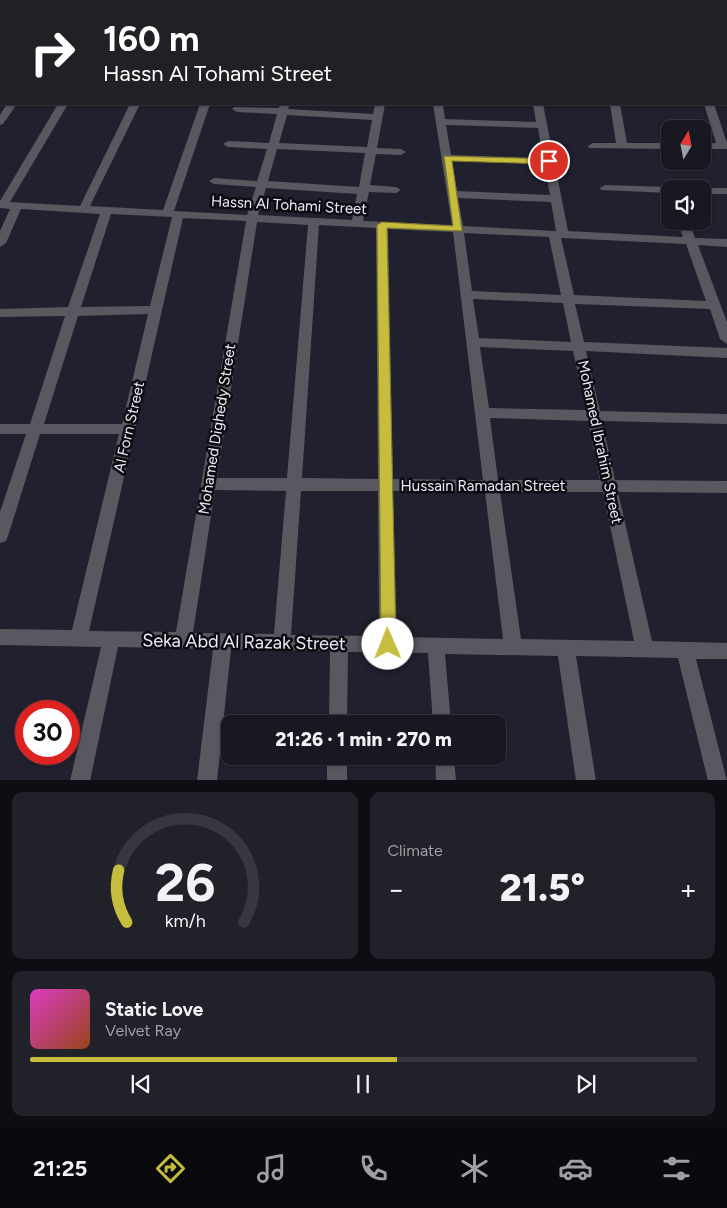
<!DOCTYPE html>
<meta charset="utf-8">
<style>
:root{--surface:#181822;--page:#21212a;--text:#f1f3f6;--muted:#9fa0a5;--line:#363740;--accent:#c6bc3d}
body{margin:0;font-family:Figtree,sans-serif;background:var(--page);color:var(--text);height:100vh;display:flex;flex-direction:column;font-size:19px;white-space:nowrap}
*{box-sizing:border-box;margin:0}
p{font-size:16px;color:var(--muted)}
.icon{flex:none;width:28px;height:28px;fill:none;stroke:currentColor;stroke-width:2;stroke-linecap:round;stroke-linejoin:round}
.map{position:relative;height:780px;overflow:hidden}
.panel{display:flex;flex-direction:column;gap:12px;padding:12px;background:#0d0d13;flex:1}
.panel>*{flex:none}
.hud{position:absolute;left:0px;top:0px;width:728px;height:105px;box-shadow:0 1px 4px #0004,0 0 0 1px var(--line);background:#202124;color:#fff;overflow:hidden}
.needle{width:32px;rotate:10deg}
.tools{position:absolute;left:661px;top:120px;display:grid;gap:10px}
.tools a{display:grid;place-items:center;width:50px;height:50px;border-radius:10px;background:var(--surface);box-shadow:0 1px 4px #0004,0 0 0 1px var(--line);font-size:25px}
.speed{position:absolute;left:15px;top:700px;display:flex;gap:10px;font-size:25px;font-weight:700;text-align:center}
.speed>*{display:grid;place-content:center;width:65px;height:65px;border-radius:50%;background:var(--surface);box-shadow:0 1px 4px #0004,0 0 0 1px var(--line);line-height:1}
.speed .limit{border:8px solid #d22;background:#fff;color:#111}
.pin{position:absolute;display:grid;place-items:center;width:42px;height:42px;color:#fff;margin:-21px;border:2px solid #fff;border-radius:50%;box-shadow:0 1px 5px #0007}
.me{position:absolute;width:55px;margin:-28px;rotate:359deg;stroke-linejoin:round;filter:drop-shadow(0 0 4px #0008)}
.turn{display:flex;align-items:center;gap:18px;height:105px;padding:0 20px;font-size:22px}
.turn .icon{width:65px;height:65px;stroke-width:2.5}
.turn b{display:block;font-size:35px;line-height:42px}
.big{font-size:38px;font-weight:800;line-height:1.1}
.panel .tile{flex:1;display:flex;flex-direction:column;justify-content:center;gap:8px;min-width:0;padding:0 18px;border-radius:10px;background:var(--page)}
.panel .dial{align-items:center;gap:0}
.dial svg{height:130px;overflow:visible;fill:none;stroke:var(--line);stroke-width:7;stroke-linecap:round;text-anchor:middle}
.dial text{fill:var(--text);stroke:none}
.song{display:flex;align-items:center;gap:15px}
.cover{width:60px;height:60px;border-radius:8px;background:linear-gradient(135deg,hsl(310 70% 55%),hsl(20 70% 35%))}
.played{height:5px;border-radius:2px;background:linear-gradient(90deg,var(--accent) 55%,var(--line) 55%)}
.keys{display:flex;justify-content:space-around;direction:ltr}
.heat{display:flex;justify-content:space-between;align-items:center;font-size:28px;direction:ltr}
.panel .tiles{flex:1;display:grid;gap:12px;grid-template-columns:1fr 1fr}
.tile:last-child{grid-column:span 2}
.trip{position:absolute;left:221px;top:715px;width:285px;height:50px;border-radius:10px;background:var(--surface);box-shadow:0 1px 4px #0004,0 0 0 1px var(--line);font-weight:800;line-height:50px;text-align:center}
.dock{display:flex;height:80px;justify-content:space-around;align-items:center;background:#0a0a0e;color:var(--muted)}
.dock .icon{width:35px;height:35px}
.dock .current{color:var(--accent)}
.dock b{font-size:22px;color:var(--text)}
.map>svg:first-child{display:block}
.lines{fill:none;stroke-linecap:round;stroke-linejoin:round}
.minor{fill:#585860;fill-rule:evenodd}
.wall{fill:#3b376c}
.route{fill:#c6bc3d;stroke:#817a28}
.labels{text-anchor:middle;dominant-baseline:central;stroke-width:5;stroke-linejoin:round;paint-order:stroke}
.street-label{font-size:15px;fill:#ebecf6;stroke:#0b0b11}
.near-street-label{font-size:18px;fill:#ebecf6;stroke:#0b0b11}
</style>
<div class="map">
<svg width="727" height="781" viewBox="0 0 727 781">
<rect width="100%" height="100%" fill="#20202e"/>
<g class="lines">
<!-- minor -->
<path class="minor" d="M0 0H4L5 1H1L0 4Z
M339 0H347V1H339Z
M440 0H448V1H440Z
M521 0H529L530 1H522Z
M650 0H660L661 1H651Z
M727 0V3L722 1 723 0Z
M726 28H727V34H726Z
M0 36H1V42H0Z
M726 41 727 42V48L726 47Z
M726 62H727V68H726Z
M0 77 1 78V84H0Z
M726 97H727V103H726Z
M7 104H17L3 124 0 125V115Z
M58 104H68L10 202 80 206 130 104H140L90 206 163 210 200 104H210L174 211 247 215 256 187 214 184 209 181 214 178 257 181 267 149 228 147 223 144 228 141 269 143 277 114 237 112 232 109 234 107 279 108 280 104H290L288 109 373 114 375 104H385L377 148 401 149 406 152 401 155 376 154 370 185 396 187 401 190 396 193 369 192 363 221 452 225 433 104H443L445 119 536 122 533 104H543L568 231 683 237 677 221H689L695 238 727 239V247L698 245 727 322V344L720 339 710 309 575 304 584 342 727 348V358L586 351 600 411 727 414V424L602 421 615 480 727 481V493L618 492 652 641 727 643V659H696L727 781H708L678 658 576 656 596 781H576L558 656 445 654 451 724H433L428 653 348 652 347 724H329L330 651 231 649 217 781H197L213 649 118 647 90 781H70L101 647 0 645V629L72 630 119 434H40L8 536 6 541 0 543V512L26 434H0V424H30L65 316 0 317V309L68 307 100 214 21 209 6 243 0 247V231L10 209 0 208V201ZM287 115 372 120 367 147 279 143ZM446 125 538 128 543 158 451 155ZM277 149 365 153 359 187 268 181ZM452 161 544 164 550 195 457 191ZM266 188 357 194 352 220 258 215ZM458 198 551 202 556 231 463 226ZM111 214 172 217 150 306 81 307ZM183 218 246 221 176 632 89 631ZM257 222 308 225 287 478H217ZM319 225 376 228 378 479 302 478ZM388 229 453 232 483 480 393 479ZM464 233 549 237 561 295 472 291ZM561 238 686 244 706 301 574 295ZM473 299 563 303 571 342 479 338ZM148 314 122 424H44L78 316ZM480 347 573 351 586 410 489 408ZM490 418 588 421 600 480H498ZM215 490 286 491 274 634 193 633ZM301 491H378L379 636 291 635ZM393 491 485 492 503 639 397 637ZM500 492H603L634 641 521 639Z
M610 104H620L627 143H670V149L589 148 588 146 593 143H616Z
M704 104H714L727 143V149H702V143H716Z
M605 185 670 187 675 189H670V193L601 190 600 188Z
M702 188H727V194H702V189H698Z
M327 756H347V781H327Z
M435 756H454L456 781H436Z"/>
</g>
<!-- wall -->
<path class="wall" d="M26 0H94V1H51Z"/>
<!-- route -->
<path class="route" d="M444 156 549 159 553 161 549 164 452 161 462 231 387 228 396 644 393 649 388 651 383 649 381 644 377 225 382 222 453 226Z"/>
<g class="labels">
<!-- street labels -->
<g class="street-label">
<text transform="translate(289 205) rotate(3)">Hassn Al Tohami Street</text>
<text transform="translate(129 427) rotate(-77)">Al Forn Street</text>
<text transform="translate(217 429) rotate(-81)">Mohamed Dighedy Street</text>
<text transform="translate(600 442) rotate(78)">Mohamed Ibrahim Street</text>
<text x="483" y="486">Hussain Ramadan Street</text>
</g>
<!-- near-street labels -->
<g class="near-street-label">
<text transform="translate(244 642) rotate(1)">Seka Abd Al Razak Street</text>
</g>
</g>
</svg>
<div class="tools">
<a><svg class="needle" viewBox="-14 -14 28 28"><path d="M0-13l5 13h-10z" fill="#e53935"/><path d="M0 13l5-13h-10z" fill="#9fa0a5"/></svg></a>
<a><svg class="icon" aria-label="sound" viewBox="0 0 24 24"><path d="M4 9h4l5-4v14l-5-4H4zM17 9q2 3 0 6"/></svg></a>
</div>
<div class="speed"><div class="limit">30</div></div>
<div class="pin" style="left:549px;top:161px;background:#d93025"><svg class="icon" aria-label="arrive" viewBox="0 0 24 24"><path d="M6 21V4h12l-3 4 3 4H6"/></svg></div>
<svg class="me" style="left:388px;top:644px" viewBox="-20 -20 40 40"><circle r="19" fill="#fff"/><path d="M0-13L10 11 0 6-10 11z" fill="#c6bc3d"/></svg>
<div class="trip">21:26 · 1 min · 270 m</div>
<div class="hud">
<div class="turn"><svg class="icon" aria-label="right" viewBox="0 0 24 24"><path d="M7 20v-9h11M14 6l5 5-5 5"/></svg><div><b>160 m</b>Hassn Al Tohami Street</div></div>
</div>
</div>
<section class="panel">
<div class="tiles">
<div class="tile dial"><svg viewBox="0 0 100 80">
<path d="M14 69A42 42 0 1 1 86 69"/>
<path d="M14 69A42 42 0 0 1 9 37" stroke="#c6bc3d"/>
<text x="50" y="56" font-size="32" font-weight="700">26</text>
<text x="50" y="72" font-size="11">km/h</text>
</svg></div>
<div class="tile"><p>Climate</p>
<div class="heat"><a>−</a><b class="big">21.5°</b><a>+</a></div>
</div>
<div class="tile">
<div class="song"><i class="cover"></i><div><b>Static Love</b><p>Velvet Ray</p></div></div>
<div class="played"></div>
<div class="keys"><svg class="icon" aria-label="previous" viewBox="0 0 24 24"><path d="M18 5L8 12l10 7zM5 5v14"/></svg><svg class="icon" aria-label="pause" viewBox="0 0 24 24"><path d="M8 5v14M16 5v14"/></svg><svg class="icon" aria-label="next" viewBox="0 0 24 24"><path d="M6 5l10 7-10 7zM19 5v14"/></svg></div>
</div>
</div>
</section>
<nav class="dock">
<b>21:25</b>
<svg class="icon current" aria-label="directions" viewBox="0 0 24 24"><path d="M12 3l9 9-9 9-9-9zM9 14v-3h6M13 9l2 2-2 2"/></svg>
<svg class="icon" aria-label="music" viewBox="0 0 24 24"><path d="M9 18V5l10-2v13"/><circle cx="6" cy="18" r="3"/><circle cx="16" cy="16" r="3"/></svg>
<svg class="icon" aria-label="phone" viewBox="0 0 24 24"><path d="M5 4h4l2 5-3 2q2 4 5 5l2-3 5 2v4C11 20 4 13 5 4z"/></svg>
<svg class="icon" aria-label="climate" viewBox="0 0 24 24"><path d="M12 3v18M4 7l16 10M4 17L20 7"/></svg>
<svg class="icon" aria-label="car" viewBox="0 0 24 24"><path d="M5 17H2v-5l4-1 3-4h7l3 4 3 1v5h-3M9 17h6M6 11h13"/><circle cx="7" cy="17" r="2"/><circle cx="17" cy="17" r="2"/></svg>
<svg class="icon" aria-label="filters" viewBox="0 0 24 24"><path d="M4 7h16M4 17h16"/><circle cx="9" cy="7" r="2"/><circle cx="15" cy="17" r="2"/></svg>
</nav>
